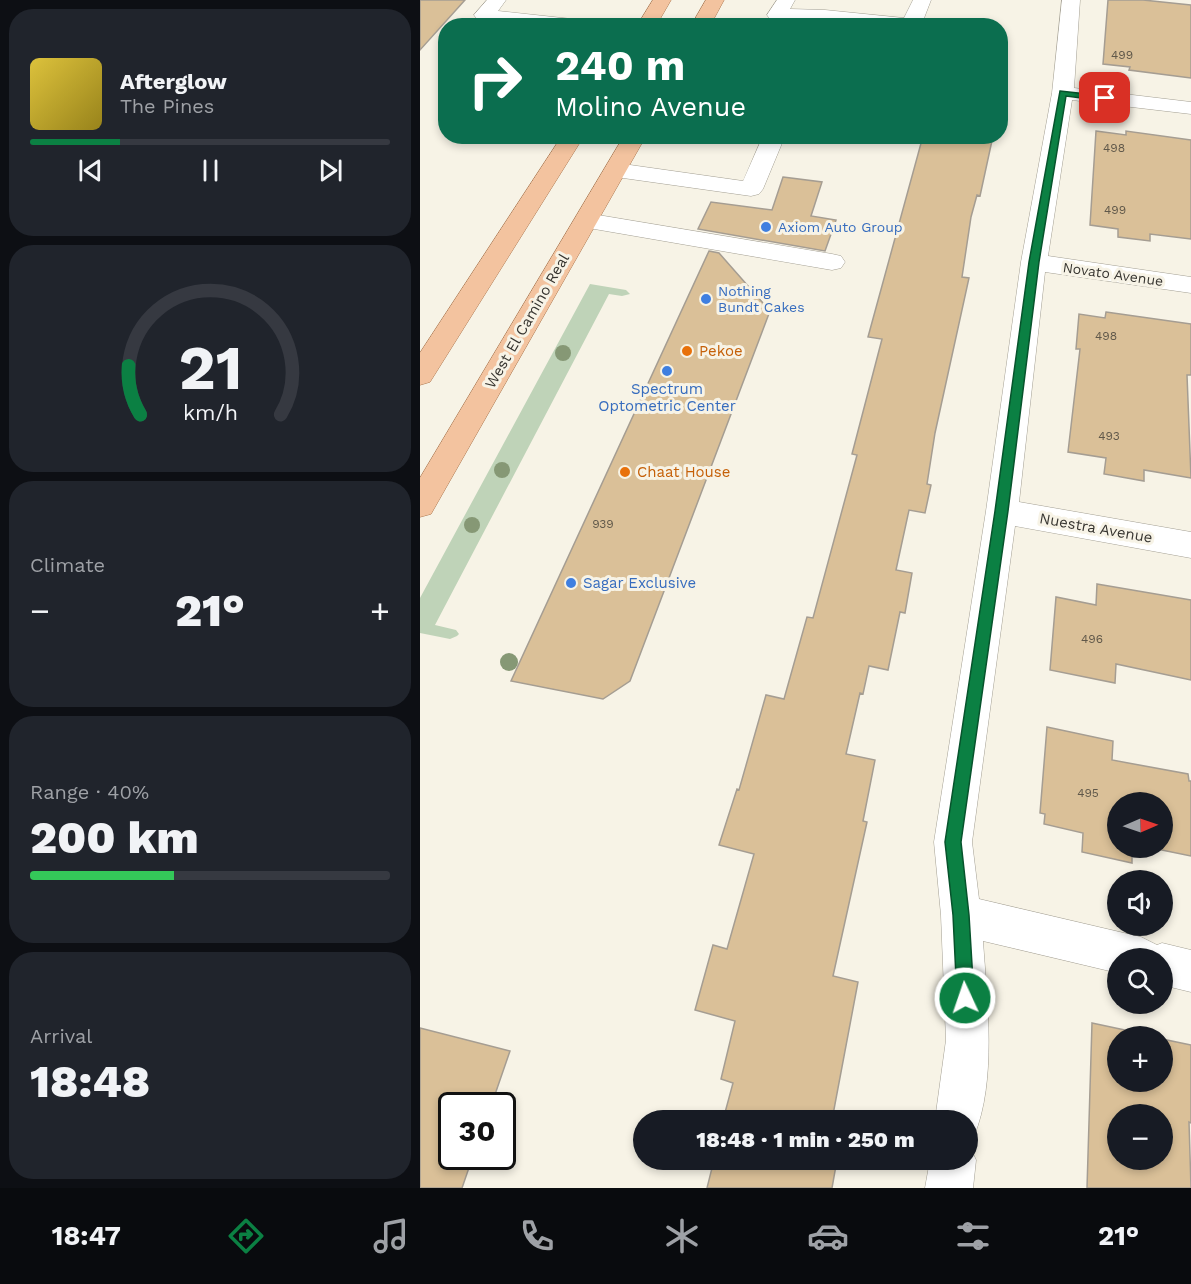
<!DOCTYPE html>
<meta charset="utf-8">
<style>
:root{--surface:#171b24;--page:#20242c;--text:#f1f3f6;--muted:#9ea1a6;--line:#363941;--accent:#0b8043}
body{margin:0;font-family:"Work Sans",sans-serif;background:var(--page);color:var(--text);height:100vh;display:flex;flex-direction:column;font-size:22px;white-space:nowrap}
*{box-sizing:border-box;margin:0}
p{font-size:20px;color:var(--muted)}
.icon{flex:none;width:33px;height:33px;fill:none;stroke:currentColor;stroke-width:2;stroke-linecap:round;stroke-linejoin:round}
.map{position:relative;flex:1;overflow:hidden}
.details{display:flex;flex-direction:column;gap:9px;padding:9px;background:#0d0f14;width:420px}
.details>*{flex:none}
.hud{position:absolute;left:18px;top:18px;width:570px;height:126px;border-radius:24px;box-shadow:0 3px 9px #0003;background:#0b6e4f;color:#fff;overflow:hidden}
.needle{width:39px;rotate:88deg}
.controls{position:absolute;left:687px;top:792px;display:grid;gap:12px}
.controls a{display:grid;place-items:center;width:66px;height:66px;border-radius:50%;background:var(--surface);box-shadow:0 3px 9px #0003;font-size:30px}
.speed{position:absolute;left:18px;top:1092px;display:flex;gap:12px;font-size:30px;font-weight:700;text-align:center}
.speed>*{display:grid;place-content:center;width:78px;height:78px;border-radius:50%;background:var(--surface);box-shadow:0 3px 9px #0003;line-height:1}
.speed .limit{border:3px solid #111;border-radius:9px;background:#fff;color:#111}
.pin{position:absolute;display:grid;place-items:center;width:51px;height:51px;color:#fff;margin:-26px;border-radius:12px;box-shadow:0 3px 9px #0006}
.me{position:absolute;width:66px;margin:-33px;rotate:357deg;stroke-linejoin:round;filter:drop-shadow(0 0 4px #0008)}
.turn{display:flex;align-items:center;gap:21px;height:126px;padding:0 18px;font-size:27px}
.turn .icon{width:78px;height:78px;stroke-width:2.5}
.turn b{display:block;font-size:42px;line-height:51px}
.big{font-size:45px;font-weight:800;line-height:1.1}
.details .widget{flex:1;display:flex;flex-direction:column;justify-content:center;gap:9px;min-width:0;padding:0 21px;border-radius:24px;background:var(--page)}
.details .dial{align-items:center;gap:0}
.dial svg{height:156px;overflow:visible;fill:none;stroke:var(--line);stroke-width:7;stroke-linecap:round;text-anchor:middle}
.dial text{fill:var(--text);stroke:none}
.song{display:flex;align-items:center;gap:18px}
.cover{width:72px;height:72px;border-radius:9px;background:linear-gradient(135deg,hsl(50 70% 55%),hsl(50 70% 35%))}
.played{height:6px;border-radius:3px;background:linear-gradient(90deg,var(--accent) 25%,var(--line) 25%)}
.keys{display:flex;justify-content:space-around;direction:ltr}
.heat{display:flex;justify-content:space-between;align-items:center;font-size:33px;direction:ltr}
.charge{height:9px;border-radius:4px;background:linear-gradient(90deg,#34c759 40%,var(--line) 0)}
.trip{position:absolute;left:213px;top:1110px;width:345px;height:60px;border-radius:30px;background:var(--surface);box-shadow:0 3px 9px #0003;font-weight:800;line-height:60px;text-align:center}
.menu{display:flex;height:96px;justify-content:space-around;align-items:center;background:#090b0e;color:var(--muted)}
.menu .icon{width:42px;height:42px}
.menu .current{color:var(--accent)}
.menu b{font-size:27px;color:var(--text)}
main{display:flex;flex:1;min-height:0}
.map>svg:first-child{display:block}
.green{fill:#bfd3b8}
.building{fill:#dac098;stroke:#a59d92;stroke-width:1.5;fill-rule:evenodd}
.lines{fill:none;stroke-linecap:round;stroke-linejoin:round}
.minor-casing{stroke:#a39f93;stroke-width:1}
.major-casing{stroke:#ac774f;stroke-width:1}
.minor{fill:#fff;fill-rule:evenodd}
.major{fill:#f3c39f;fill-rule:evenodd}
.tree{fill:#869875}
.route{fill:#0b8043;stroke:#07532c;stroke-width:1.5}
.shop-dot{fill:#3f7fe0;stroke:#f7f3e6;stroke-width:2}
.food-dot{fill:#e8710a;stroke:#f7f3e6;stroke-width:2}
.labels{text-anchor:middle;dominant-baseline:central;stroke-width:6;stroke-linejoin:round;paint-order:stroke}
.number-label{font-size:12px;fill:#60584a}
.far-shop-label{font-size:14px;fill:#366cbe;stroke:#f7f3e6;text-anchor:start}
.far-street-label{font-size:14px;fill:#373530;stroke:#f7f3e6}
.street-label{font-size:15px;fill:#373530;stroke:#f7f3e6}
.food-label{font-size:15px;fill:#c56008;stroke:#f7f3e6;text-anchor:start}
.shop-label{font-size:15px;fill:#366cbe;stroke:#f7f3e6}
</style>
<main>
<section class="details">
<div class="widget">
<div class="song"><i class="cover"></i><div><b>Afterglow</b><p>The Pines</p></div></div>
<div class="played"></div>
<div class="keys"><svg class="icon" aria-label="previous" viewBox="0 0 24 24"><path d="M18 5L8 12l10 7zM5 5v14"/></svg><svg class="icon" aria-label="pause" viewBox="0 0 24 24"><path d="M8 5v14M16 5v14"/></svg><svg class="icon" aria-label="next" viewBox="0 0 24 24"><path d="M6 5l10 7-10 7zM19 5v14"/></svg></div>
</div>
<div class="widget dial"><svg viewBox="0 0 100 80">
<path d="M14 69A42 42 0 1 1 86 69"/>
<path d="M14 69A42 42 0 0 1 8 44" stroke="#0b8043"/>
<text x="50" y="56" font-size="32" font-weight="700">21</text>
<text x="50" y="72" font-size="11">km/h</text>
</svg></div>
<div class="widget"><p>Climate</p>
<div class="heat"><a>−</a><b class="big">21°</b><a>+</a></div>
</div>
<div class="widget"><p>Range · 40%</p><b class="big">200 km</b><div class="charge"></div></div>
<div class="widget"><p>Arrival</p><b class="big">18:48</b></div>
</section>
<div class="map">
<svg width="771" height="1188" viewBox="0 0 771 1188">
<rect width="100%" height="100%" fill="#f7f3e6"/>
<!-- green -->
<path class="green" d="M170 284 206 290 210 294 202 296 189 294 15 625 36 630 39 634 37 636 30 639 0 633V598Z"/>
<!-- building -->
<path class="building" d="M0 0H45L0 50Z
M688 0H723L771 5V78L709 70 710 67 683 64Z
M676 131 706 135V131L771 140V239L730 234V241L698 237V229L670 225Z
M503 136H573L560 196 557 195 551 217 542 277 549 278 515 433 507 484 511 485 505 513 489 510 476 570 492 573 485 613 480 612 468 670 449 666 443 694 440 693 426 754 455 760 443 821 447 822 413 976 438 982 412 1120H303L313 1083 301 1079 315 1021 275 1010 293 945 307 949 334 854 299 845 317 789 319 790 346 695 364 699 387 617 393 618 437 455 432 454 462 339 448 337Z
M363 177 402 182 391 216 416 220 405 251 278 229 291 202 352 210Z
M289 251 299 253 350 311 210 681 183 699 91 681Z
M686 312 771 324V375H767L771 478 724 470V481L684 474 686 458 648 452 660 349H656L659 314 685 318Z
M677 584 771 600V680L696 664 695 683 630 670 636 597 676 605Z
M627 727 693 741 692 760 768 774 769 781H771V856L732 848H742V802H698V848H712V863L662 852 663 833 624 824 625 814 620 813Z
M672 1023 733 1036H698V1082H742V1039L771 1045V1123L769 1122 771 1188H667ZM698 1114H742V1160H698Z
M0 1028 90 1051 71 1106H32V1156H53L42 1188H0Z
M294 1160H417L412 1188H287Z"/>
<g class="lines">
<defs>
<path id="minor" d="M67 0H86L78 11 161 20 168 22 170 26H105L57 19 54 15Z
M357 0H375L370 9 405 10 484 18 493 0H511L501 26H441L357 21 350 19 347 15Z
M642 0H660L654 88 771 102V114L652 100 628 256 771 277V293L625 272 599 502 771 532V558L595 526 552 842 559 899 721 937 737 945 742 943 771 950V992L742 985V958H698V973L563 941C567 1000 577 1081 554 1136L548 1139V1120H515L526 1040 521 915 514 842 566 511 601 262 632 93Z
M343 136H365L343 189 339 194 331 196 196 177 188 175 185 170 188 165 196 163 323 181Z
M166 213 412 254 421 256 425 262 421 268 412 270 157 226 154 221 157 216Z
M548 1143 556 1160 553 1188H505L510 1160H548Z"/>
<path id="major" d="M233 0H251L236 26H217Z
M286 0H304L290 26H271Z
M142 136H164L10 382 0 385V353Z
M204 136H226L11 514 0 517V478Z"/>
</defs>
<!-- minor casing -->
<use href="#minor" class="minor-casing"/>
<!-- major casing -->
<use href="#major" class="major-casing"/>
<!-- minor -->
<use href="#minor" class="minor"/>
<!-- major -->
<use href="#major" class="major"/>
</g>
<!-- trees -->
<g class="tree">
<circle cx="143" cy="353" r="8"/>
<circle cx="82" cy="470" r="8"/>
<circle cx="52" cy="525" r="8"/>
<circle cx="89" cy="662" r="9"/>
</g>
<!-- route -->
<path class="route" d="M640 91 685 96 690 98 685 101 646 96 619 262 588 511 541 842 549 915 554 998 552 1004 545 1007 539 1004 537 998 533 915 525 842 575 511 609 262Z"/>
<!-- markers -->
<g class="shop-dot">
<circle cx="346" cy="227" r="6"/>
<circle cx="286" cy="299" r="6"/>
<circle cx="247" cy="371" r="6"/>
<circle cx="151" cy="583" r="6"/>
</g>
<g class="food-dot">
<circle cx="267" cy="351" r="6"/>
<circle cx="205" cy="472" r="6"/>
</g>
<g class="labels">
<!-- number labels -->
<g class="number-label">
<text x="702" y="55">499</text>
<text x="694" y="148">498</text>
<text x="695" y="210">499</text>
<text x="686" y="336">498</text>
<text x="689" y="436">493</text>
<text x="183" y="524">939</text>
<text x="672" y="639">496</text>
<text x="668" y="793">495</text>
</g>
<!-- far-shop labels -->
<g class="far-shop-label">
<text x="358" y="227">Axiom Auto Group</text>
<text x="298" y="291">Nothing<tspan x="298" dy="16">Bundt Cakes</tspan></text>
</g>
<!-- far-street labels -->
<g class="far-street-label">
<text transform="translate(693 274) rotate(8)">Novato Avenue</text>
</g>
<!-- street labels -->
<g class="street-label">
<text transform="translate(107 321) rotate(-60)">West El Camino Real</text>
<text transform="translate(676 528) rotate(10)">Nuestra Avenue</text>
</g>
<!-- food labels -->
<g class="food-label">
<text x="279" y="351">Pekoe</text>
<text x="217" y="472">Chaat House</text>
</g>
<!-- shop labels -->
<g class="shop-label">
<text x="247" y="389">Spectrum<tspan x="247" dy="17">Optometric Center</tspan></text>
<text x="163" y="583" text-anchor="start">Sagar Exclusive</text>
</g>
</g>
</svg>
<div class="controls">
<a><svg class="needle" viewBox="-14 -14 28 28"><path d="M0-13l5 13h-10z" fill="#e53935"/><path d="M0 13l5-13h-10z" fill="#9ea1a6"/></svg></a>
<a><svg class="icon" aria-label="sound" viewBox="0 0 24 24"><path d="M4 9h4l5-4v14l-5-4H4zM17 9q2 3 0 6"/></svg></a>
<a><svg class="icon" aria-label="search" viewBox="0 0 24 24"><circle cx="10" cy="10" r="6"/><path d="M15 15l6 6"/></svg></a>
<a>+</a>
<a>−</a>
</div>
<div class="speed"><div class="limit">30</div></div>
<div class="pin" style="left:685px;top:98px;background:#d93025"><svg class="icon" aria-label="arrive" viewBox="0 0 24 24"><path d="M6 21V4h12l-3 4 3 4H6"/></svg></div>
<svg class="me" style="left:545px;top:998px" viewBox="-20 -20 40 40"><circle r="17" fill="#0b8043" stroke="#fff" stroke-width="3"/><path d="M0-11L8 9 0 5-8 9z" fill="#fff"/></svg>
<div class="trip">18:48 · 1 min · 250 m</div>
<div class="hud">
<div class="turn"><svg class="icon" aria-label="right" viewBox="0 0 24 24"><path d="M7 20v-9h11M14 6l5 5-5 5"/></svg><div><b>240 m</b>Molino Avenue</div></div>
</div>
</div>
</main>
<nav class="menu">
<b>18:47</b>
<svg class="icon current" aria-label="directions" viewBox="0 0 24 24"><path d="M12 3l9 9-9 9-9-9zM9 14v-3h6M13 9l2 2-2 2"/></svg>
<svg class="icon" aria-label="music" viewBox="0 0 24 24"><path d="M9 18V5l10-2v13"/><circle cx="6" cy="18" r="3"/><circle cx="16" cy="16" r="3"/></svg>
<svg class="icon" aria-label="phone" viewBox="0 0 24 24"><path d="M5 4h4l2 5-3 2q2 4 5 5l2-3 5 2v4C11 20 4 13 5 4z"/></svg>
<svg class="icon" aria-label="climate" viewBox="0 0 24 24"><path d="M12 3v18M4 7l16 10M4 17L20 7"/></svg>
<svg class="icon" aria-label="car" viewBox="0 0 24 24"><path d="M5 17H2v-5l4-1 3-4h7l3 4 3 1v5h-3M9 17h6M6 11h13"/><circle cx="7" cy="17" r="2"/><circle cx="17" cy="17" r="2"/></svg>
<svg class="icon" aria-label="filters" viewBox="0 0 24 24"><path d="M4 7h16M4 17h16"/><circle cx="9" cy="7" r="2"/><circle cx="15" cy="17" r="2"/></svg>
<b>21°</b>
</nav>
